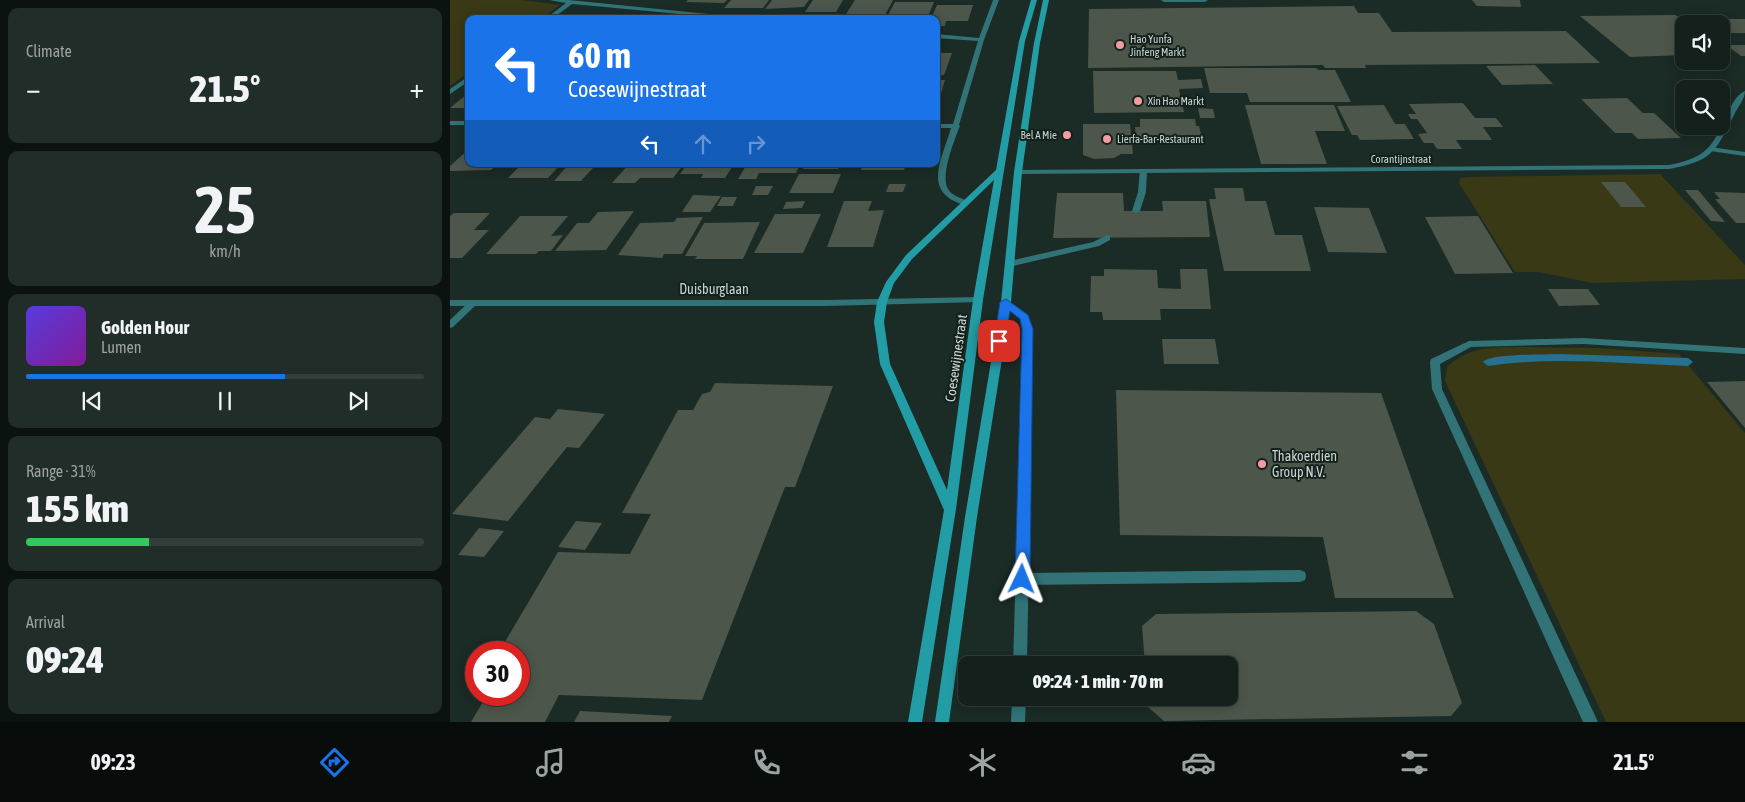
<!DOCTYPE html>
<meta charset="utf-8">
<style>
:root{--surface:#14201c;--page:#212d29;--text:#f1f3f6;--muted:#9da3a3;--line:#333e3b;--accent:#1a73e8}
body{margin:0;font-family:"Asap Condensed",sans-serif;background:var(--page);color:var(--text);height:100vh;display:flex;flex-direction:column;font-size:19px;white-space:nowrap}
*{box-sizing:border-box;margin:0}
p{font-size:16px;color:var(--muted)}
.icon{flex:none;width:28px;height:28px;fill:none;stroke:currentColor;stroke-width:2;stroke-linecap:round;stroke-linejoin:round}
.map{position:relative;flex:1;overflow:hidden}
.sheet{display:flex;flex-direction:column;gap:8px;padding:8px;background:#0b120f;width:450px}
.sheet>*{flex:none}
.banner{position:absolute;left:15px;top:15px;width:475px;height:152px;border-radius:10px;box-shadow:0 2px 12px #0003,0 0 0 1px var(--line);background:#1a73e8;color:#fff;overflow:hidden}
.buttons{position:absolute;left:1225px;top:15px;display:grid;gap:10px}
.buttons a{display:grid;place-items:center;width:55px;height:55px;border-radius:10px;background:var(--surface);box-shadow:0 2px 12px #0003,0 0 0 1px var(--line);font-size:25px}
.speed{position:absolute;left:15px;top:641px;display:flex;gap:10px;font-size:25px;font-weight:700;text-align:center}
.speed>*{display:grid;place-content:center;width:65px;height:65px;border-radius:50%;background:var(--surface);box-shadow:0 2px 12px #0003,0 0 0 1px var(--line);line-height:1}
.speed .limit{border:8px solid #d22;background:#fff;color:#111}
.pin{position:absolute;display:grid;place-items:center;width:42px;height:42px;color:#fff;margin:-21px;border-radius:10px;box-shadow:0 2px 8px #0006}
.me{position:absolute;width:55px;margin:-28px;rotate:2deg;stroke-linejoin:round;filter:drop-shadow(0 0 4px #0008)}
.turn{display:flex;align-items:center;gap:18px;height:105px;padding:0 20px;font-size:22px}
.turn .icon{width:65px;height:65px;stroke-width:2.5}
.turn b{display:block;font-size:35px;line-height:42px}
.lanes{display:flex;align-items:center;height:48px;padding:0 20px;background:#0003;justify-content:center;gap:25px;direction:ltr}
.lanes .off{opacity:.35}
.big{font-size:38px;font-weight:800;line-height:1.1}
.sheet .tile{flex:1;display:flex;flex-direction:column;justify-content:center;gap:8px;min-width:0;padding:0 18px;border-radius:10px;background:var(--page)}
.sheet .dial{align-items:center;gap:0}
.dial b{font-size:65px;line-height:1}
.song{display:flex;align-items:center;gap:15px}
.cover{width:60px;height:60px;border-radius:8px;background:linear-gradient(135deg,hsl(250 70% 55%),hsl(290 70% 35%))}
.played{height:5px;border-radius:2px;background:linear-gradient(90deg,var(--accent) 65%,var(--line) 65%)}
.keys{display:flex;justify-content:space-around;direction:ltr}
.heat{display:flex;justify-content:space-between;align-items:center;font-size:28px;direction:ltr}
.charge{height:8px;border-radius:4px;background:linear-gradient(90deg,#34c759 31%,var(--line) 0)}
.trip{position:absolute;left:508px;top:656px;width:280px;height:50px;border-radius:10px;background:var(--surface);box-shadow:0 2px 12px #0003,0 0 0 1px var(--line);font-weight:800;line-height:50px;text-align:center}
.tab-bar{display:flex;height:80px;justify-content:space-around;align-items:center;background:#080d0b;color:var(--muted)}
.tab-bar .icon{width:35px;height:35px}
.tab-bar .selected{color:var(--accent)}
.tab-bar b{font-size:22px;color:var(--text)}
main{display:flex;flex:1;min-height:0}
.map>svg:first-child{display:block}
.green{fill:#393916}
.lines{fill:none;stroke-linecap:round;stroke-linejoin:round}
.stream{fill:#267091;fill-rule:evenodd}
.building{fill:#4c564a}
.service{fill:#317377;fill-rule:evenodd}
.minor{fill:#317377;fill-rule:evenodd}
.tertiary{fill:#317377;fill-rule:evenodd}
.secondary{fill:#239da5;fill-rule:evenodd}
.route{fill:#1a73e8;stroke:#114b97}
.poi-dot{fill:#f59b9e;stroke:#12211c;stroke-width:2}
.labels{text-anchor:middle;dominant-baseline:central;stroke-width:4;stroke-linejoin:round;paint-order:stroke}
.far-poi-label{font-size:11px;fill:#cad4d0;stroke:#12211c;text-anchor:start}
.far-street-label{font-size:11px;fill:#cad4d0;stroke:#12211c}
.street-label{font-size:14px;fill:#cad4d0;stroke:#12211c}
.poi-label{font-size:14px;fill:#cad4d0;stroke:#12211c;text-anchor:start}
</style>
<main>
<section class="sheet">
<div class="tile"><p>Climate</p>
<div class="heat"><a>−</a><b class="big">21.5°</b><a>+</a></div>
</div>
<div class="tile dial"><b>25</b><p>km/h</p></div>
<div class="tile">
<div class="song"><i class="cover"></i><div><b>Golden Hour</b><p>Lumen</p></div></div>
<div class="played"></div>
<div class="keys"><svg class="icon" aria-label="previous" viewBox="0 0 24 24"><path d="M18 5L8 12l10 7zM5 5v14"/></svg><svg class="icon" aria-label="pause" viewBox="0 0 24 24"><path d="M8 5v14M16 5v14"/></svg><svg class="icon" aria-label="next" viewBox="0 0 24 24"><path d="M6 5l10 7-10 7zM19 5v14"/></svg></div>
</div>
<div class="tile"><p>Range · 31%</p><b class="big">155 km</b><div class="charge"></div></div>
<div class="tile"><p>Arrival</p><b class="big">09:24</b></div>
</section>
<div class="map">
<svg width="1295" height="722" viewBox="0 0 1295 722">
<rect width="100%" height="100%" fill="#1b2b25"/>
<!-- green -->
<path class="green" d="M0 0H72L110 5 91 19H19V72L0 86Z
M1210 174 1295 265V279L1142 283 1089 272H1065L1009 183 1010 178 1018 177Z
M1078 347 1148 348 1229 354 1295 433V722H1156L995 381 997 367C1022 344 1046 348 1078 347Z"/>
<g class="lines">
<!-- stream -->
<path class="stream" d="M1110 354 1238 358 1243 362 1238 366C1173 364 1102 356 1038 366L1033 362C1041 353 1096 355 1110 354Z"/>
</g>
<!-- building -->
<path class="building" d="M238 0H277L274 3 236 2Z
M281 0H319L313 8H274Z
M322 0H359L354 7 315 9Z
M363 0H393L386 12H355Z
M405 0H443L435 15 394 17Z
M1022 0H1070L1071 7 1027 6Z
M445 2H484L477 19H436Z
M487 5H523L518 21H496L495 26H486V19H481Z
M904 6 908 13H929L942 32 1116 31 1150 63 915 65 916 68H875L873 65 638 68 639 9Z
M113 15H173L169 18 108 19Z
M1225 15 1233 19H1295V33H1271V24H1234V55L1180 57 1130 16Z
M1276 45H1295V56H1291Z
M486 53H502L494 75H486Z
M1085 65 1103 84 1052 85 1036 66Z
M754 68H866L869 70H885L901 102H800L797 93H760Z
M643 71H726L728 80 751 79 753 88 729 89 734 112 644 113Z
M486 80H495L487 107H486Z
M16 95H19V108H0Z
M1177 98 1193 113H1204L1231 138 1188 139 1182 133H1165L1131 99Z
M1013 103 1025 118H1046L1053 127H1033L1042 140H1006L1012 149H987L983 143H974L968 134 977 133 967 119H961L958 114H966L959 104Z
M795 105H884L895 131H865L877 164H811Z
M934 105 945 124H955L964 139 910 140 907 135H902L887 106Z
M748 108 763 109 765 118H750Z
M690 119H745L746 126H749L752 138H711V141H686L685 127H690Z
M633 124H680L683 154H671L664 158 644 159 633 155Z
M19 149V164H48L41 170 0 171V166Z
M72 164H111L98 178H58Z
M119 164H175L172 167 143 168 131 181H104Z
M179 164H234L223 178H190L185 183H162Z
M237 164H284L275 178H251L253 174H230Z
M297 164H350L346 173H309L306 179H288Z
M355 164H390L388 169H353Z
M413 164H456L454 170H411Z
M349 174H391L383 193H339Z
M1151 182H1175L1196 207H1171Z
M439 184H456L453 192H436Z
M306 186H323L318 195H302Z
M764 188H793L795 201H816L825 235H852L861 271H774L759 199H766Z
M1235 190H1248L1275 222 1261 221Z
M1264 192 1295 193V223H1286L1265 199H1270Z
M607 193H673L674 211H713L712 201H756L760 237 603 238Z
M243 195 271 196 260 212H232Z
M272 197H287L283 206H267Z
M355 201 352 208 333 209 336 202Z
M394 201H422L418 211 434 210 423 247H377Z
M864 207 919 208 937 253 878 252Z
M184 211 156 250 105 251 127 223H139L148 212Z
M4 213H40L24 230H39L12 258H0V216Z
M325 214H371L353 253H304Z
M70 216H118L101 236 113 235 101 251H89L86 254H36Z
M1028 216 1063 273 1005 274 975 217Z
M253 217 232 254H214L212 258 168 255 190 223 224 222 227 218Z
M310 222 293 259H245L247 256H235L254 223Z
M654 269 707 270 708 288 731 289 730 269H757L761 309H710L711 320H653L652 312H640L641 276H654Z
M1098 289H1138L1150 305 1109 306Z
M712 339H765L769 364H714Z
M1295 381V428L1257 382Z
M265 383 383 386 345 487H335L252 700 109 695 95 722H21L37 695H69V652H49L108 552 180 554 201 514 172 513 228 410H243L252 394 260 392Z
M666 390 931 393 1004 598H885L873 537 670 535Z
M108 409 155 414 129 448 117 447 58 521 2 514 85 417 100 419Z
M126 521 152 523 135 550 108 547Z
M29 528 54 531 34 557 8 555Z
M966 611 984 624 1012 703 1001 716 714 721 698 707 697 698H779V665H695L692 626 706 614Z
M130 711 222 716 219 722H124Z"/>
<g class="lines">
<!-- service -->
<path class="service" d="M711 0H758L755 2H714Z
M1260 147 1295 152V156L1260 151Z
M690 169H696L697 171 696 192 690 211 686 213 682 211 688 192Z
M657 235 660 236V240L649 246 559 267 555 264 559 261 643 242Z
M23 300 28 303 26 305 3 327 0 328V320L20 301Z
M1133 338 1295 348V354L1133 344 1021 347 990 364 992 389 1148 722H1133L982 389 980 362 981 359 1019 341Z
M850 570 855 572 856 576 855 580 850 582 572 585 567 583 566 579 567 575 572 573Z"/>
<!-- minor -->
<path class="minor" d="M99 0H119L308 19H284L122 4 102 19H95L116 3Z
M543 0H549L534 40 509 125 510 126 509 128C504 142 490 176 498 189 502 196 511 198 518 201L519 203 515 205C471 193 492 159 501 128H486V124H503L528 41 486 38V34L529 38Z
M19 76V81L0 94V89Z
M0 121H19V125H0Z
M556 299 577 315 583 329 577 665H563L573 329 570 318 551 302Z
M562 698H576L575 722H561Z"/>
<!-- tertiary -->
<path class="tertiary" d="M1295 91C1295 99 1287 108 1284 115 1265 153 1262 161 1219 169L568 174 564 172 568 170 1219 165C1261 157 1263 144 1280 108 1284 101 1288 94 1295 91Z
M528 297 533 300 531 302 376 306H0V300H376Z"/>
<!-- secondary -->
<path class="secondary" d="M581 0H587L575 41 533 300 506 509 472 722H458L494 510 430 364 424 322 427 302 436 282 456 255 546 170 569 41ZM544 180 523 300 497 490 440 364 434 322 437 302 444 283 462 259Z
M593 0H599L590 43 572 172 561 302 527 517 499 722H485L515 517 551 302 564 172 584 43Z"/>
</g>
<!-- route -->
<path class="route" d="M556 299 578 315 583 329 580 579 577 584 572 586 567 584 565 579 572 329 570 319 560 311 555 341 549 345 544 341 550 302Z"/>
<!-- markers -->
<g class="poi-dot">
<circle cx="670" cy="45" r="5"/>
<circle cx="688" cy="101" r="5"/>
<circle cx="617" cy="135" r="5"/>
<circle cx="657" cy="139" r="5"/>
<circle cx="812" cy="464" r="5"/>
</g>
<g class="labels">
<!-- far-poi labels -->
<g class="far-poi-label">
<text x="680" y="39">Hao Yunfa<tspan x="680" dy="13">Jinfeng Markt</tspan></text>
<text x="698" y="101">Xin Hao Markt</text>
<text x="607" y="135" text-anchor="end">Bel A Mie</text>
<text x="667" y="139">Lierfa-Bar-Restaurant</text>
</g>
<!-- far-street labels -->
<g class="far-street-label">
<text x="951" y="159">Corantijnstraat</text>
</g>
<!-- street labels -->
<g class="street-label">
<text x="264" y="289">Duisburglaan</text>
<text transform="translate(506 358) rotate(-82)">Coesewijnestraat</text>
</g>
<!-- poi labels -->
<g class="poi-label">
<text x="822" y="456">Thakoerdien<tspan x="822" dy="16">Group N.V.</tspan></text>
</g>
</g>
</svg>
<div class="buttons">
<a><svg class="icon" aria-label="sound" viewBox="0 0 24 24"><path d="M4 9h4l5-4v14l-5-4H4zM17 9q2 3 0 6"/></svg></a>
<a><svg class="icon" aria-label="search" viewBox="0 0 24 24"><circle cx="10" cy="10" r="6"/><path d="M15 15l6 6"/></svg></a>
</div>
<div class="speed"><div class="limit">30</div></div>
<div class="pin" style="left:549px;top:341px;background:#d93025"><svg class="icon" aria-label="arrive" viewBox="0 0 24 24"><path d="M6 21V4h12l-3 4 3 4H6"/></svg></div>
<svg class="me" style="left:572px;top:579px" viewBox="-20 -20 40 40"><path d="M0-17L14 15 0 8-14 15z" fill="#1a73e8" stroke="#fff" stroke-width="4"/></svg>
<div class="trip">09:24 · 1 min · 70 m</div>
<div class="banner">
<div class="turn"><svg class="icon" aria-label="left" viewBox="0 0 24 24"><path d="M17 20v-9H6M10 6l-5 5 5 5"/></svg><div><b>60 m</b>Coesewijnestraat</div></div>
<div class="lanes"><svg class="icon" aria-label="left" viewBox="0 0 24 24"><path d="M17 20v-9H6M10 6l-5 5 5 5"/></svg><svg class="icon off" aria-label="ahead" viewBox="0 0 24 24"><path d="M12 20V5M6 11l6-6 6 6"/></svg><svg class="icon off" aria-label="right" viewBox="0 0 24 24"><path d="M7 20v-9h11M14 6l5 5-5 5"/></svg></div>
</div>
</div>
</main>
<nav class="tab-bar">
<b>09:23</b>
<svg class="icon selected" aria-label="directions" viewBox="0 0 24 24"><path d="M12 3l9 9-9 9-9-9zM9 14v-3h6M13 9l2 2-2 2"/></svg>
<svg class="icon" aria-label="music" viewBox="0 0 24 24"><path d="M9 18V5l10-2v13"/><circle cx="6" cy="18" r="3"/><circle cx="16" cy="16" r="3"/></svg>
<svg class="icon" aria-label="phone" viewBox="0 0 24 24"><path d="M5 4h4l2 5-3 2q2 4 5 5l2-3 5 2v4C11 20 4 13 5 4z"/></svg>
<svg class="icon" aria-label="climate" viewBox="0 0 24 24"><path d="M12 3v18M4 7l16 10M4 17L20 7"/></svg>
<svg class="icon" aria-label="car" viewBox="0 0 24 24"><path d="M5 17H2v-5l4-1 3-4h7l3 4 3 1v5h-3M9 17h6M6 11h13"/><circle cx="7" cy="17" r="2"/><circle cx="17" cy="17" r="2"/></svg>
<svg class="icon" aria-label="filters" viewBox="0 0 24 24"><path d="M4 7h16M4 17h16"/><circle cx="9" cy="7" r="2"/><circle cx="15" cy="17" r="2"/></svg>
<b>21.5°</b>
</nav>
